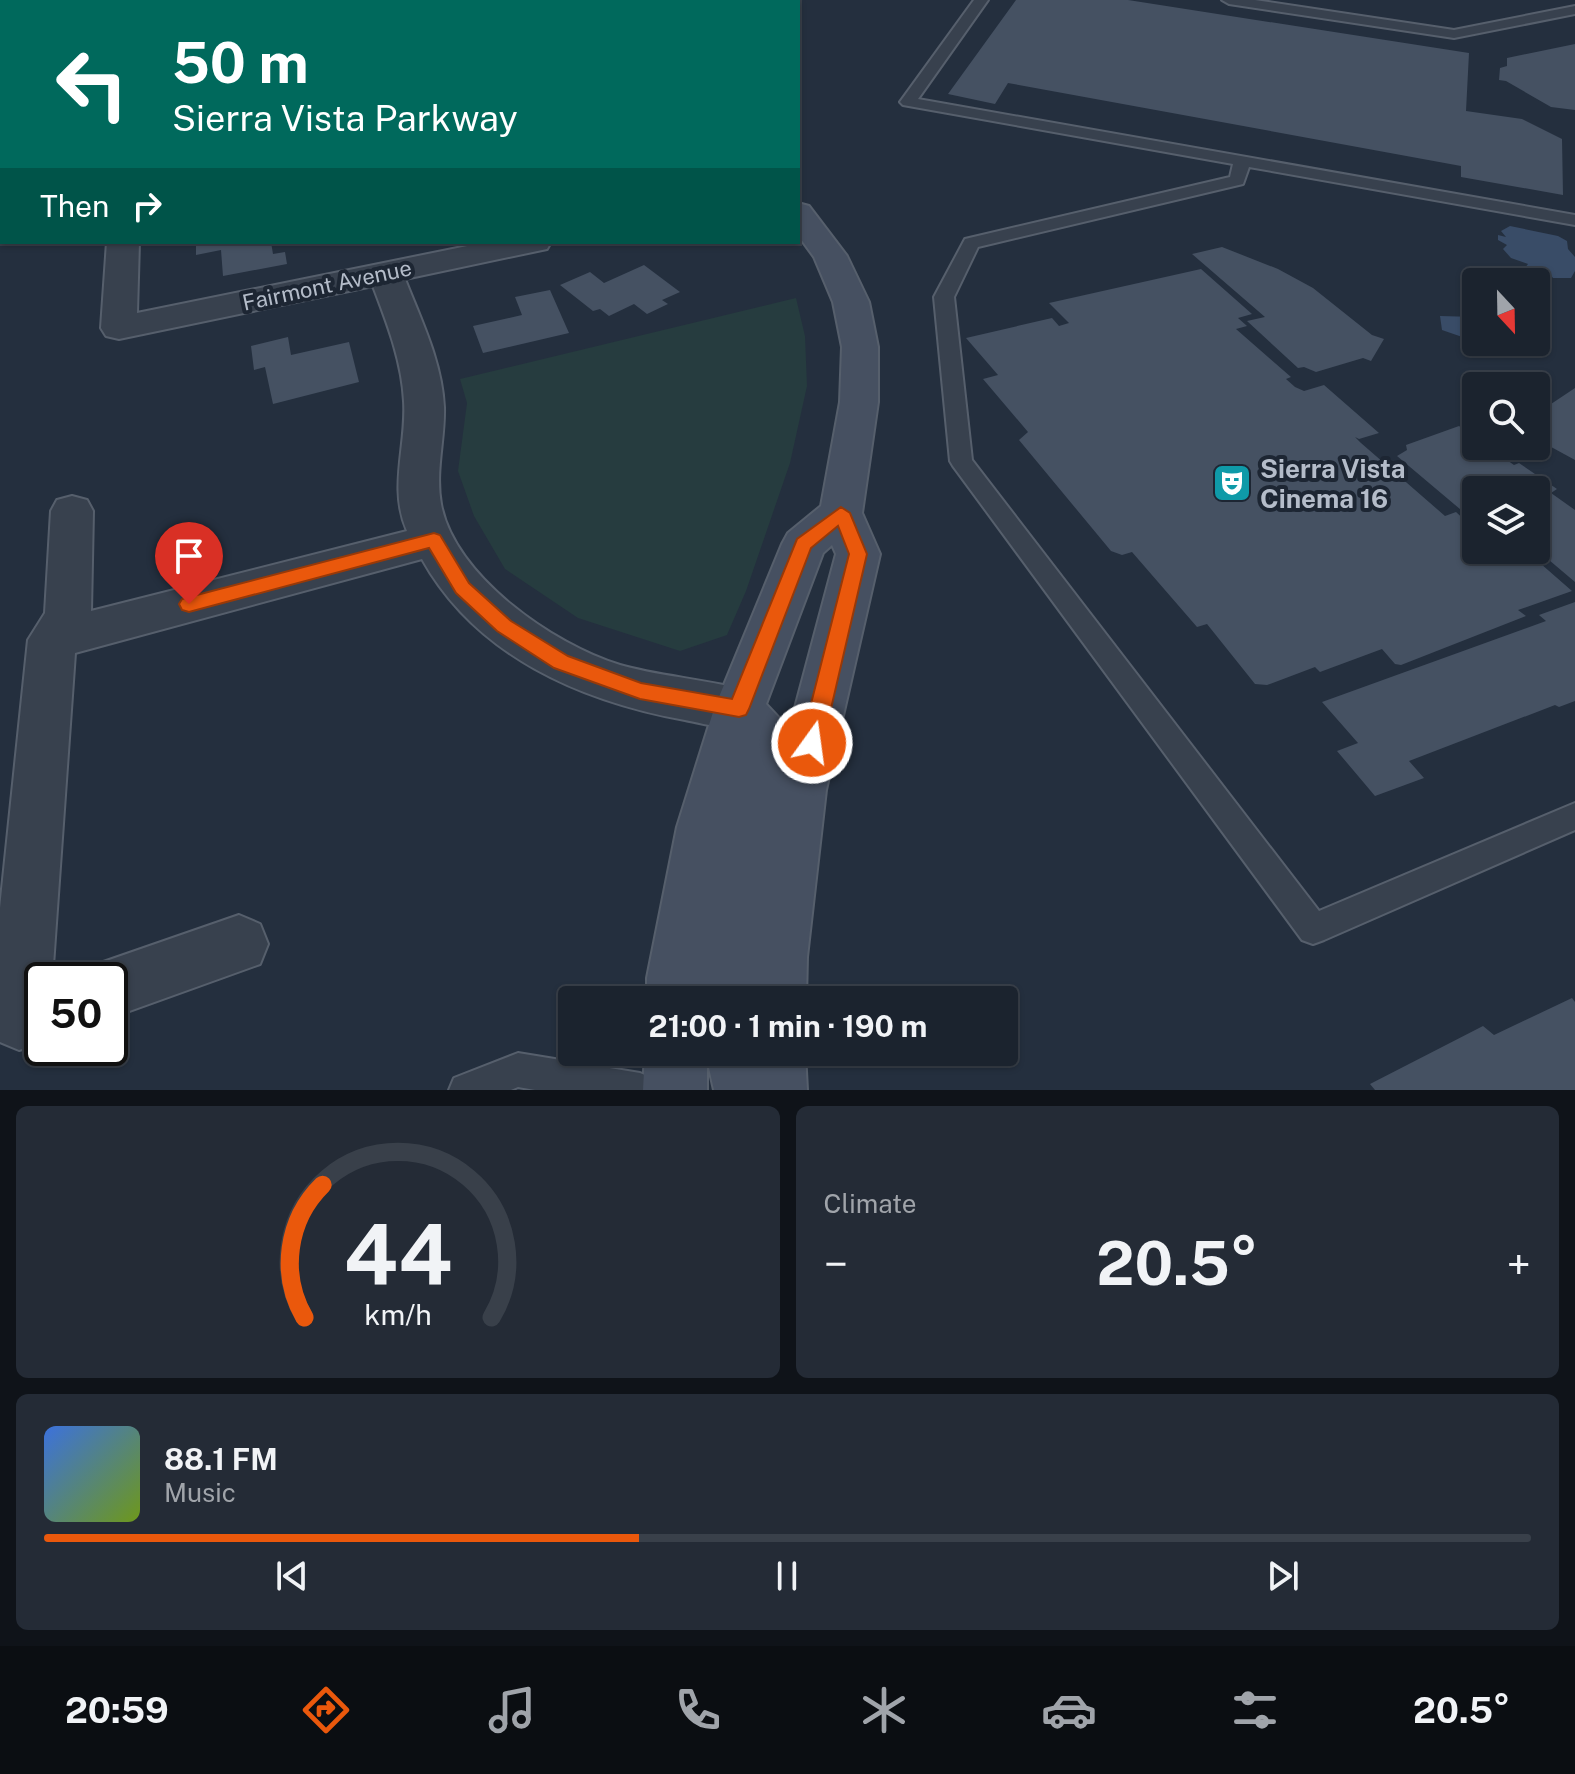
<!DOCTYPE html>
<meta charset="utf-8">
<style>
:root{--surface:#1b232e;--page:#242b36;--text:#f1f3f6;--muted:#a0a4aa;--line:#39404a;--accent:#ea580c}
body{margin:0;font-family:"Public Sans",sans-serif;background:var(--page);color:var(--text);height:100vh;display:flex;flex-direction:column;font-size:30px;white-space:nowrap}
*{box-sizing:border-box;margin:0}
p{font-size:26px;color:var(--muted)}
.icon{flex:none;width:44px;height:44px;fill:none;stroke:currentColor;stroke-width:2;stroke-linecap:round;stroke-linejoin:round}
.map{position:relative;height:1090px;overflow:hidden}
.details{display:flex;flex-direction:column;gap:16px;padding:16px;background:#0f1319;flex:1}
.details>*{flex:none}
.banner{position:absolute;left:0px;top:0px;width:800px;height:244px;box-shadow:0 2px 6px #0004,0 0 0 2px var(--line);background:#00695c;color:#fff;overflow:hidden}
.needle{width:52px;rotate:158deg}
.tools{position:absolute;left:1462px;top:268px;display:grid;gap:16px}
.tools a{display:grid;place-items:center;width:88px;height:88px;border-radius:8px;background:var(--surface);box-shadow:0 2px 6px #0004,0 0 0 2px var(--line);font-size:40px}
.speed{position:absolute;left:24px;top:962px;display:flex;gap:16px;font-size:40px;font-weight:700;text-align:center}
.speed>*{display:grid;place-content:center;width:104px;height:104px;border-radius:50%;background:var(--surface);box-shadow:0 2px 6px #0004,0 0 0 2px var(--line);line-height:1}
.speed .limit{border:4px solid #111;border-radius:12px;background:#fff;color:#111}
.pin{position:absolute;display:grid;place-items:center;width:68px;height:68px;color:#fff;margin:-82px -34px;border-radius:50% 50% 50% 0;rotate:-45deg;box-shadow:0 0 8px #0007}
.pin .icon{rotate:45deg}
.me{position:absolute;width:88px;margin:-44px;rotate:14deg;stroke-linejoin:round;filter:drop-shadow(0 0 6px #0008)}
.turn{display:flex;align-items:center;gap:28px;height:168px;padding:0 40px;font-size:36px}
.turn .icon{width:104px;height:104px;stroke-width:2.5}
.turn b{display:block;font-size:56px;line-height:68px}
.then{display:flex;align-items:center;height:76px;padding:0 40px;background:#0003;gap:16px;font-size:30px}
.big{font-size:60px;font-weight:700;line-height:1.1}
.details .card{flex:1;display:flex;flex-direction:column;justify-content:center;gap:12px;min-width:0;padding:0 28px;border-radius:12px;background:var(--page)}
.details .dial{align-items:center;gap:0}
.dial svg{height:208px;overflow:visible;fill:none;stroke:var(--line);stroke-width:7;stroke-linecap:round;text-anchor:middle}
.dial text{fill:var(--text);stroke:none}
.song{display:flex;align-items:center;gap:24px}
.cover{width:96px;height:96px;border-radius:12px;background:linear-gradient(135deg,hsl(220 70% 55%),hsl(80 70% 35%))}
.played{height:8px;border-radius:4px;background:linear-gradient(90deg,var(--accent) 40%,var(--line) 40%)}
.keys{display:flex;justify-content:space-around;direction:ltr}
.heat{display:flex;justify-content:space-between;align-items:center;font-size:44px;direction:ltr}
.details .tiles{flex:1;display:grid;gap:16px;grid-template-columns:1fr 1fr}
.card:last-child{grid-column:span 2}
.trip{position:absolute;left:558px;top:986px;width:460px;height:80px;border-radius:8px;background:var(--surface);box-shadow:0 2px 6px #0004,0 0 0 2px var(--line);font-weight:700;line-height:80px;text-align:center}
.dock{display:flex;height:128px;justify-content:space-around;align-items:center;background:#0b0e12;color:var(--muted)}
.dock .icon{width:56px;height:56px}
.dock .selected{color:var(--accent)}
.dock b{font-size:36px;color:var(--text)}
.map>svg:first-child{display:block}
.green{fill:#263c3f}
.water{fill:#394c67}
.building{fill:#455162}
.lines{fill:none;stroke-linecap:round;stroke-linejoin:round}
.lane-casing{stroke:#565f6c;stroke-width:4}
.street-casing{stroke:#565f6c;stroke-width:4}
.secondary-casing{stroke:#565f6c;stroke-width:4}
.lane{fill:#38414e;fill-rule:evenodd}
.street{fill:#38414e;fill-rule:evenodd}
.secondary{fill:#465061;fill-rule:evenodd}
.route{fill:#ea580c;stroke:#983908;stroke-width:2}
.labels{text-anchor:middle;dominant-baseline:central;stroke-width:8;stroke-linejoin:round;paint-order:stroke}
.far-street-label{font-size:22px;fill:#b4bcc9;stroke:#1d2633}
.poi-label{font-size:26px;font-weight:bold;fill:#b4bcc9;stroke:#1d2633;text-anchor:start}
</style>
<div class="map">
<svg width="1575" height="1090" viewBox="0 0 1575 1090">
<rect width="100%" height="100%" fill="#242f3e"/>
<!-- green -->
<path class="green" d="M796 298 805 336 807 386 790 463 746 591 727 635 680 651 578 618 505 569 474 516 458 471 467 403 460 379Z"/>
<!-- water -->
<path class="water" d="M1510 226 1558 236 1567 241 1568 249 1575 257V271L1571 278H1553L1548 271 1532 272 1525 268 1528 264 1511 258 1503 249 1507 245 1498 240V235L1506 237 1501 231Z
M1440 316 1476 317V342H1499L1494 348 1442 330Z"/>
<!-- building -->
<path class="building" d="M1016 0H1128L1469 53 1466 111 1522 119 1562 139 1563 195 1461 177V166L1008 83 995 104 948 94Z
M1575 44V110L1551 107 1506 81 1499 80 1500 68 1507 66V58Z
M196 242H271L273 254 285 252 287 264 223 276 221 250 196 255Z
M1222 247 1278 269 1313 288 1372 335 1384 339 1371 361 1363 358 1316 372 1304 367 1298 368 1247 321 1265 317 1192 254Z
M644 265 680 292 662 300 668 304 647 314 634 304 609 316 600 309 593 311 560 285 590 272 604 283Z
M1201 269 1252 314 1238 318 1247 326 1236 329 1291 377 1286 379 1295 387 1304 391 1324 385 1379 433 1359 439 1355 437 1361 443 1445 516 1456 512 1469 524 1476 521V550H1525L1572 591 1518 610 1526 616 1401 665 1395 664 1382 649 1320 672 1315 667 1267 685 1255 684 1207 624 1197 627 1132 552 1122 555 1111 551 1019 440 1028 432 983 379 998 375 966 338 1052 318 1059 326 1069 323 1049 303Z
M550 290 569 333 483 353 473 326 522 315 515 297Z
M288 337 291 355 349 342 359 382 273 404 265 367 254 370 251 346Z
M1575 388V460L1542 442 1536 447V414Z
M1459 426 1476 438V446H1487L1514 465 1519 463 1557 489 1551 493 1575 510V582L1536 549V490H1476V512L1467 515 1397 456 1407 450 1406 445Z
M1575 602V701L1559 707 1555 705 1409 761 1424 778 1375 796 1337 751 1358 743 1322 702 1546 621 1539 615Z
M1572 998 1575 1002V1090H1375L1370 1084 1483 1026 1494 1035Z"/>
<g class="lines">
<defs>
<path id="lane" d="M974 0H988L918 99 1575 215V225L1249 167 1243 184 978 247 954 297 972 460 1319 911 1575 803V830L1324 940 1313 944 1302 940 953 466 950 461 934 297 965 239 1230 177 1233 164 903 105 900 102Z
M1222 0H1255L1454 30 1575 6V14L1454 38 1229 4Z
M518 1053 640 1073 652 1078 657 1090H535L518 1087 511 1090H449L454 1078Z"/>
<path id="street" d="M432 0H456V2H432Z
M0 97H2V113H0Z
M107 242H139L137 313 487 242H551L547 249 405 279C421 320 442 362 444 407 445 439 435 471 441 504 454 576 554 645 620 665 665 678 713 679 757 694L764 709 757 724C732 732 710 725 685 720 581 701 476 656 422 559L75 653 52 980H42V1043L19 1050 0 1042V908L28 640 45 613 51 511 57 500 72 496 87 500 93 511 91 611 407 531C388 488 407 445 404 401 402 361 387 323 373 286L119 339 106 336 101 328Z
M239 915 260 924 268 944 260 964 110 1018V980H83L89 967Z"/>
<path id="secondary" d="M628 0H652L653 2H629Z
M798 203 809 206 847 256 869 302 878 347V402L862 513 880 554 826 790 807 957 806 1000H647V978L677 827 714 709 782 544 788 533 821 506 840 402 842 347 833 302 814 257 798 235ZM832 545 836 554 788 734 781 720 766 704 823 553Z
M645 1052H805L807 1090H714L707 1059V1090H643Z"/>
</defs>
<!-- lane casing -->
<use href="#lane" class="lane-casing"/>
<!-- street casing -->
<use href="#street" class="street-casing"/>
<!-- secondary casing -->
<use href="#secondary" class="secondary-casing"/>
<!-- lane -->
<use href="#lane" class="lane"/>
<!-- street -->
<use href="#street" class="street"/>
<!-- secondary -->
<use href="#secondary" class="secondary"/>
</g>
<!-- route -->
<path class="route" d="M841 507 850 513 867 554 823 743 819 750 812 752 805 750 801 743 849 554 838 526 811 548 749 709 746 715 739 717 640 699 554 668 497 631 456 593 429 548 189 612 182 610 179 604 182 599 189 597 434 533 440 535 469 583 511 621 568 656 641 683 732 699 797 539Z"/>
<!-- icons -->
<defs>
<symbol id="theatre-square" viewBox="-11 -11 22 22"><rect x="-9" y="-9" width="18" height="18" rx="4" fill="#0f9aa8" stroke="#1d2633"/><path d="M-5-5.5Q0-4 5-5.5V0Q5 5 0 6Q-5 5-5 0ZM-3.3-2.5H-1v1.5H-3.3ZM1-2.5H3.3v1.5H1ZM-2.8 1Q0 5.5 2.8 1Z" fill="#fff"/></symbol>
</defs>
<g fill-rule="evenodd">
<use href="#theatre-square" x="1210" y="461" width="44" height="44"/>
</g>
<g class="labels">
<!-- far-street labels -->
<g class="far-street-label">
<text transform="translate(327 285) rotate(-12)">Fairmont Avenue</text>
</g>
<!-- poi labels -->
<g class="poi-label">
<text x="1260" y="468">Sierra Vista<tspan x="1260" dy="30">Cinema 16</tspan></text>
</g>
</g>
</svg>
<div class="tools">
<a><svg class="needle" viewBox="-14 -14 28 28"><path d="M0-13l5 13h-10z" fill="#e53935"/><path d="M0 13l5-13h-10z" fill="#a0a4aa"/></svg></a>
<a><svg class="icon" aria-label="search" viewBox="0 0 24 24"><circle cx="10" cy="10" r="6"/><path d="M15 15l6 6"/></svg></a>
<a><svg class="icon" aria-label="layers" viewBox="0 0 24 24"><path d="M12 4l9 5-9 5-9-5zM3 14l9 5 9-5"/></svg></a>
</div>
<div class="speed"><div class="limit">50</div></div>
<div class="pin" style="left:189px;top:604px;background:#d93025"><svg class="icon" aria-label="arrive" viewBox="0 0 24 24"><path d="M6 21V4h12l-3 4 3 4H6"/></svg></div>
<svg class="me" style="left:812px;top:743px" viewBox="-20 -20 40 40"><circle r="17" fill="#ea580c" stroke="#fff" stroke-width="3"/><path d="M0-11L8 9 0 5-8 9z" fill="#fff"/></svg>
<div class="trip">21:00 · 1 min · 190 m</div>
<div class="banner">
<div class="turn"><svg class="icon" aria-label="left" viewBox="0 0 24 24"><path d="M17 20v-9H6M10 6l-5 5 5 5"/></svg><div><b>50 m</b>Sierra Vista Parkway</div></div>
<div class="then">Then<svg class="icon" aria-label="right" viewBox="0 0 24 24"><path d="M7 20v-9h11M14 6l5 5-5 5"/></svg></div>
</div>
</div>
<section class="details">
<div class="tiles">
<div class="card dial"><svg viewBox="0 0 100 80">
<path d="M14 69A42 42 0 1 1 86 69"/>
<path d="M14 69A42 42 0 0 1 21 18" stroke="#ea580c"/>
<text x="50" y="56" font-size="32" font-weight="700">44</text>
<text x="50" y="72" font-size="11">km/h</text>
</svg></div>
<div class="card"><p>Climate</p>
<div class="heat"><a>−</a><b class="big">20.5°</b><a>+</a></div>
</div>
<div class="card">
<div class="song"><i class="cover"></i><div><b>88.1 FM</b><p>Music</p></div></div>
<div class="played"></div>
<div class="keys"><svg class="icon" aria-label="previous" viewBox="0 0 24 24"><path d="M18 5L8 12l10 7zM5 5v14"/></svg><svg class="icon" aria-label="pause" viewBox="0 0 24 24"><path d="M8 5v14M16 5v14"/></svg><svg class="icon" aria-label="next" viewBox="0 0 24 24"><path d="M6 5l10 7-10 7zM19 5v14"/></svg></div>
</div>
</div>
</section>
<nav class="dock">
<b>20:59</b>
<svg class="icon selected" aria-label="directions" viewBox="0 0 24 24"><path d="M12 3l9 9-9 9-9-9zM9 14v-3h6M13 9l2 2-2 2"/></svg>
<svg class="icon" aria-label="music" viewBox="0 0 24 24"><path d="M9 18V5l10-2v13"/><circle cx="6" cy="18" r="3"/><circle cx="16" cy="16" r="3"/></svg>
<svg class="icon" aria-label="phone" viewBox="0 0 24 24"><path d="M5 4h4l2 5-3 2q2 4 5 5l2-3 5 2v4C11 20 4 13 5 4z"/></svg>
<svg class="icon" aria-label="climate" viewBox="0 0 24 24"><path d="M12 3v18M4 7l16 10M4 17L20 7"/></svg>
<svg class="icon" aria-label="car" viewBox="0 0 24 24"><path d="M5 17H2v-5l4-1 3-4h7l3 4 3 1v5h-3M9 17h6M6 11h13"/><circle cx="7" cy="17" r="2"/><circle cx="17" cy="17" r="2"/></svg>
<svg class="icon" aria-label="filters" viewBox="0 0 24 24"><path d="M4 7h16M4 17h16"/><circle cx="9" cy="7" r="2"/><circle cx="15" cy="17" r="2"/></svg>
<b>20.5°</b>
</nav>
